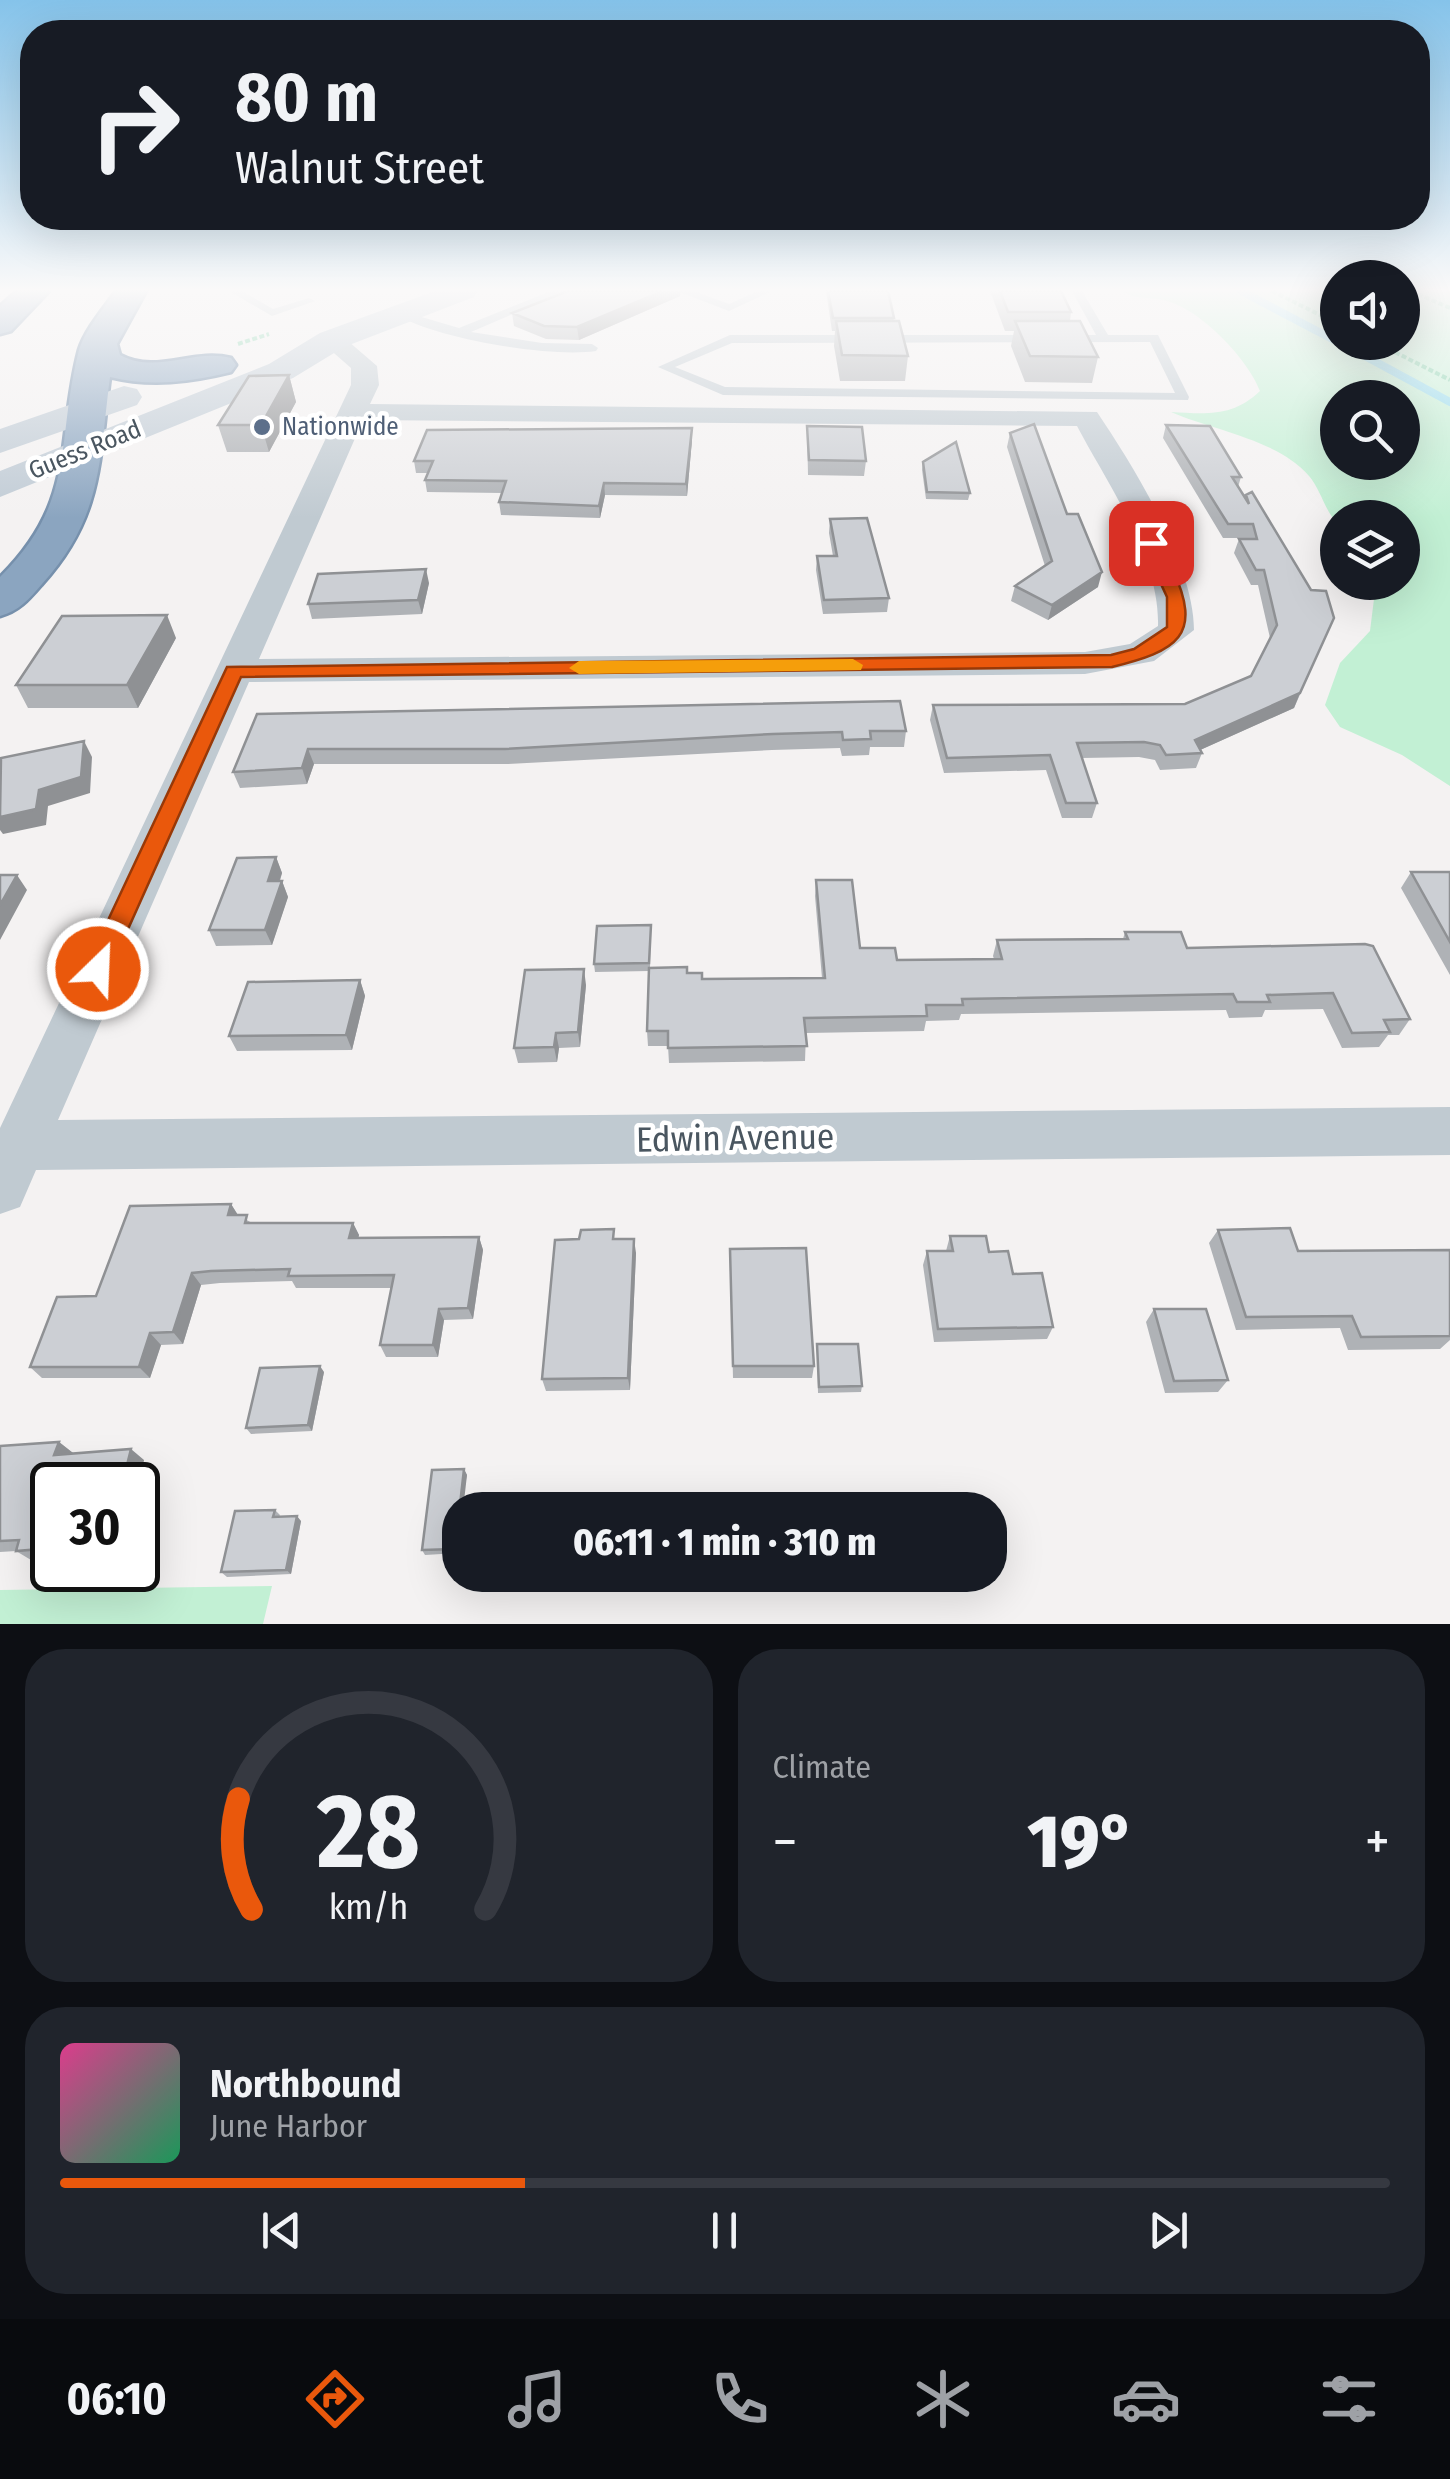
<!DOCTYPE html>
<meta charset="utf-8">
<style>
:root{--surface:#171b24;--page:#20242c;--text:#f1f3f6;--muted:#9ea1a6;--line:#363941;--accent:#ea580c}
body{margin:0;font-family:"Fira Sans Condensed",sans-serif;background:var(--page);color:var(--text);height:100vh;display:flex;flex-direction:column;font-size:38px;white-space:nowrap}
*{box-sizing:border-box;margin:0}
p{font-size:32px;color:var(--muted)}
.icon{flex:none;width:55px;height:55px;fill:none;stroke:currentColor;stroke-width:2;stroke-linecap:round;stroke-linejoin:round}
.map{position:relative;height:1624px;overflow:hidden}
.drawer{display:flex;flex-direction:column;gap:25px;padding:25px;background:#0d0f14;flex:1}
.drawer>*{flex:none}
.hud{position:absolute;left:20px;top:20px;width:1410px;height:210px;border-radius:40px;box-shadow:0 10px 40px #0002;background:#171b24;color:var(--text);overflow:hidden}
.tools{position:absolute;left:1320px;top:260px;display:grid;gap:20px}
.tools a{display:grid;place-items:center;width:100px;height:100px;border-radius:50%;background:var(--surface);box-shadow:0 10px 40px #0002;font-size:50px}
.speed{position:absolute;left:30px;top:1462px;display:flex;gap:20px;font-size:50px;font-weight:700;text-align:center}
.speed>*{display:grid;place-content:center;width:130px;height:130px;border-radius:50%;background:var(--surface);box-shadow:0 10px 40px #0002;line-height:1}
.speed .limit{border:5px solid #111;border-radius:15px;background:#fff;color:#111}
.pin{position:absolute;display:grid;place-items:center;width:85px;height:85px;color:#fff;margin:-42px;border-radius:20px;box-shadow:0 5px 15px #0006}
.me{position:absolute;width:110px;margin:-55px;rotate:24deg;stroke-linejoin:round;filter:drop-shadow(0 0 8px #0008)}
.turn{display:flex;align-items:center;gap:35px;height:210px;padding:0 50px;font-size:45px}
.turn .icon{width:130px;height:130px;stroke-width:2.5}
.turn b{display:block;font-size:70px;line-height:85px}
.big{font-size:75px;font-weight:800;line-height:1.1}
.drawer .card{flex:1;display:flex;flex-direction:column;justify-content:center;gap:15px;min-width:0;padding:0 35px;border-radius:40px;background:var(--page)}
.drawer .dial{align-items:center;gap:0}
.dial svg{height:260px;overflow:visible;fill:none;stroke:var(--line);stroke-width:7;stroke-linecap:round;text-anchor:middle}
.dial text{fill:var(--text);stroke:none}
.song{display:flex;align-items:center;gap:30px}
.cover{width:120px;height:120px;border-radius:15px;background:linear-gradient(135deg,hsl(330 70% 55%),hsl(150 70% 35%))}
.played{height:10px;border-radius:5px;background:linear-gradient(90deg,var(--accent) 35%,var(--line) 35%)}
.keys{display:flex;justify-content:space-around;direction:ltr}
.heat{display:flex;justify-content:space-between;align-items:center;font-size:55px;direction:ltr}
.drawer .tiles{flex:1;display:grid;gap:25px;grid-template-columns:1fr 1fr}
.card:last-child{grid-column:span 2}
.trip{position:absolute;left:442px;top:1492px;width:565px;height:100px;border-radius:40px;background:var(--surface);box-shadow:0 10px 40px #0002;font-weight:800;line-height:100px;text-align:center}
.tabs{display:flex;height:160px;justify-content:space-around;align-items:center;background:#090b0e;color:var(--muted)}
.tabs .icon{width:70px;height:70px}
.tabs .active{color:var(--accent)}
.tabs b{font-size:45px;color:var(--text)}
.map>svg:first-child{display:block}
.green{fill:#c2f0d4;fill-rule:evenodd}
.lines{fill:none;stroke-linecap:round;stroke-linejoin:round}
.stream{stroke:#90daed;stroke-width:8}
.motorway-casing{stroke:#7690ac;stroke-width:5}
.path{stroke:#7acfa5;stroke-width:4;stroke-dasharray:5 2.5;stroke-linecap:butt}
.service{fill:#c0cad1;fill-rule:evenodd}
.minor{fill:#c0cad1;fill-rule:evenodd}
.secondary{fill:#c0cbd5;fill-rule:evenodd}
.motorway{fill:#8ba5c0;fill-rule:evenodd}
.wall{fill:#afb2b6}
.shaded-wall{fill:#8f9194}
.building{fill:#cccfd4;stroke:#8f9194;stroke-width:2.5}
.route{fill:#ea580c;stroke:#983908;stroke-width:2.5}
.slow{fill:#f59e0b}
.service-dot{fill:#5c6f8a;stroke:#fff;stroke-width:4}
.labels{text-anchor:middle;dominant-baseline:central;stroke-width:9;stroke-linejoin:round;paint-order:stroke}
.far-service-label{font-size:25px;fill:#4e5e75;stroke:#fff;text-anchor:start}
.far-street-label{font-size:25px;fill:#4a5660;stroke:#fff}
.near-street-label{font-size:35px;fill:#4a5660;stroke:#fff}
</style>
<div class="map">
<svg width="1450" height="1624" viewBox="0 0 1450 1624">
<rect width="100%" height="100%" fill="#f4f2f2"/>
<!-- green -->
<path class="green" d="M1122 291H1337L1338 342H1402L1403 291H1450V786L1402 755 1340 727 1325 705 1340 663 1370 631 1376 583 1402 582V518H1338L1337 523C1324 509 1321 490 1309 476 1279 440 1212 430 1171 412 1207 414 1233 417 1260 391 1248 359 1201 310 1167 301 1150 296 1138 301 1122 291ZM1338 398H1402V462H1338Z
M272 1586 263 1624H0V1590Z"/>
<g class="lines">
<!-- stream -->
<path class="stream" d="M1241 291 1338 342
M1339 342 1450 402"/>
<defs>
<path id="motorway" d="M17 291H49L11 331 0 334V306Z
M116 291H146L117 344 120 355C157 375 193 348 231 358L236 365 231 372C190 382 151 387 110 377 99 461 103 517 42 584 29 599 19 611 0 616V577C78 500 55 442 79 350 85 330 104 308 116 291Z"/>
</defs>
<!-- motorway casing -->
<use href="#motorway" class="motorway-casing"/>
<!-- path -->
<path class="path" d="M1272 291 1338 324
M1411 291 1450 308
M1375 342 1450 380
M238 344 269 334"/>
<!-- service -->
<path class="service" d="M229 291H242L273 309 309 298 315 301 272 316Z
M551 291H566L471 332 542 343 592 344 598 348 596 351C548 358 434 338 395 314L401 311 459 328Z
M677 291H693L729 304 758 291H772L729 311Z
M1072 291H1082L1108 335H1158L1189 397 1188 400 723 395 658 367 730 335H1096ZM1150 342 1175 393 725 387 675 367 732 343Z"/>
<!-- minor -->
<path class="minor" d="M332 332 341 335 377 366 379 385 370 404 1097 412C1134 467 1194 564 1194 630L1154 661 1085 674 249 682 58 1120 1450 1107V1155L36 1170 20 1207 0 1214V1128L351 385V368L319 340ZM363 420 1077 426C1108 485 1160 557 1158 626L1130 644 1085 652 259 659Z"/>
<!-- secondary -->
<path class="secondary" d="M435 291H478L474 297 344 347 293 378 0 497V471L269 364 320 333Z
M124 386 137 389 142 397 137 405 0 453V429Z"/>
<!-- motorway -->
<use href="#motorway" class="motorway"/>
</g>
<!-- wall -->
<path class="wall" d="M826 291H888L894 321 908 356 905 381H840L834 346 835 331H832Z
M990 291H1061L1071 312 1070 321 1098 357 1092 383 1025 382 1011 346 1014 331H1005Z
M680 296 579 340 546 339 514 326 512 313Z
M289 375 296 402 269 452H227L218 425Z
M1166 425 1241 477 1238 487 1245 498 1246 495 1311 590 1334 618 1294 708 1200 750 1202 753 1196 768 1160 770 1155 760 1139 757 1082 758 1097 803 1092 818H1062L1046 770 944 773 930 720 933 705 1185 704 1251 676 1270 638 1258 585H1251L1234 553 1239 539 1248 538H1223L1163 438Z
M807 426 866 461 864 476 808 475Z
M1010 433 1067 514 1098 587 1048 620 1011 601 1015 586 1045 566 1007 447Z
M692 440 687 496 605 495 600 518 501 515 499 502 502 493 427 492 425 480 428 473H416L414 461Z
M923 462 970 493 968 500 926 499 922 470Z
M830 519 889 598 887 612 823 614 816 570 817 556H833L829 533Z
M429 583 422 614 312 619 308 604Z
M176 638 138 708H28L16 685Z
M257 714 906 731 904 747H870L869 755 842 756 840 748 772 750 508 764H314L307 784 240 788 233 772Z
M276 857 282 873 280 881H282L288 897 272 945 216 946 209 930Z
M1411 872H1450V975L1401 888Z
M816 880 860 948 897 960 994 959 993 956 997 940 1123 939 1125 932 1187 948 1365 944 1410 1019 1399 1035H1388L1379 1047 1342 1048 1323 1009 1265 1010 1262 1017 1229 1018 1226 1010 961 1014 959 1020 926 1021 924 1031 806 1033 805 1061 669 1063 668 1046H648L647 1031 649 971 595 972 594 964 651 925 650 968 687 973 702 979 822 978 815 896Z
M360 980 365 996 352 1050 237 1051 229 1036Z
M586 985 580 1047 559 1048 557 1062 518 1063 514 1048Z
M231 1204 238 1215 252 1223H353L359 1235 358 1238 479 1237 483 1250 473 1319 444 1320 438 1357H386L380 1345 391 1288H296L292 1281 220 1283 201 1285 183 1344 161 1345 150 1378H42L30 1367Z
M1218 1230 1298 1251 1450 1250V1340L1440 1349 1348 1350 1340 1328 1236 1330 1209 1243Z
M950 1236 989 1252 1013 1274 1053 1327 1047 1339 934 1342 923 1265 927 1251H946Z
M615 1239 636 1253 630 1390 546 1391 542 1379Z
M730 1249 814 1366 812 1378H733Z
M1154 1309 1228 1380 1218 1392 1165 1393 1146 1322Z
M817 1344 862 1386 861 1392 818 1393Z
M324 1372 312 1431 251 1434 246 1428Z
M59 1442 73 1453 144 1460 137 1485H52V1558L31 1560 16 1551 0 1552V1446Z
M464 1469 467 1475 460 1510 458 1553 425 1555 422 1550Z
M275 1510 280 1515 279 1517 301 1521 291 1574 227 1577 221 1572Z"/>
<!-- shaded-wall -->
<path class="shaded-wall" d="M663 291H680V296L579 340 577 327Z
M289 375 296 402 269 452 261 425Z
M692 428V440L687 496 686 484Z
M604 483 605 495 600 518 599 506Z
M426 569 429 583 422 614 418 600Z
M1102 572 1098 587 1048 620 1052 605Z
M167 615 176 638 138 708 127 685Z
M1300 693 1294 708 1189 755 1195 740Z
M84 741 92 757 90 793 48 806 46 825 3 834 0 830V817Z
M308 749 314 764 307 784 302 768Z
M276 857 282 873 274 897 268 881Z
M17 875 27 890 0 940V905Z
M282 881 288 897 272 945 265 930Z
M584 969 586 985 580 1047 578 1032Z
M360 980 365 996 352 1050 346 1035Z
M556 1033 559 1048 557 1062 554 1047Z
M231 1204 239 1217 228 1215Z
M353 1223 359 1235 355 1251 349 1238Z
M479 1237 483 1250 473 1319 468 1308Z
M634 1239 636 1253 630 1390 628 1378Z
M192 1273 201 1285 183 1344 173 1332Z
M439 1309 444 1320 438 1357 433 1345Z
M150 1333 161 1345 150 1378 139 1367Z
M320 1366 324 1372 312 1431 308 1425Z
M59 1442 73 1453 54 1455Z
M131 1449 144 1460 137 1485H122Z
M464 1469 467 1475 463 1510H460L458 1553 455 1549Z
M297 1516 301 1521 291 1574 286 1570Z"/>
<!-- building -->
<path class="building" d="M568 291H663L577 327 544 326 512 313Z
M828 291H888L894 318H833Z
M1000 291H1061L1071 312H1008Z
M836 321H899L908 356 842 355Z
M1015 321H1080L1098 357 1030 356Z
M289 375 261 425H218L249 376Z
M1034 424 1067 514H1078L1102 572 1052 605 1015 586 1052 561 1010 433Z
M1166 425 1210 426 1241 477H1232L1249 504 1246 495 1252 492 1311 590 1326 591 1334 618 1300 693 1195 740 1202 753 1166 755 1160 745 1144 742 1077 743 1097 803H1066L1050 755 947 758 933 705 1185 704 1251 676 1277 625 1264 570H1256L1239 539H1257L1253 524H1228Z
M807 426 862 427 866 461 809 460Z
M692 428 686 484 604 483 599 506 499 502 506 481 425 480 433 461H414L427 430Z
M956 442 970 493 927 492 923 462Z
M867 518 889 598 824 600 817 556H837L830 519Z
M426 569 418 600 308 604 318 574Z
M167 615 127 685H16L62 616Z
M900 701 906 731H870L871 739 843 740 842 732 773 734 505 749H308L302 768 233 772 257 714Z
M84 741 81 777 39 790 36 809 0 817 1 758Z
M276 857 268 881H282L265 930H209L237 858Z
M1411 872H1450V942Z
M0 875H17L0 905Z
M816 880H852L860 948H895L897 960 1002 959 997 940 1128 939 1125 932H1181L1187 948 1365 944 1373 946 1410 1019 1384 1020 1390 1032 1352 1033 1333 993 1267 995 1270 1002H1237L1233 994 962 999 963 1005H926L927 1016 804 1018 807 1046 668 1048V1031H647L649 968 687 967V973H702V979L825 978Z
M651 925 649 963 594 964 597 926Z
M584 969 578 1032 556 1033 554 1047 514 1048 525 970Z
M360 980 346 1035 229 1036 248 982Z
M231 1204 228 1215H247L245 1223H353L349 1238 479 1237 468 1308 439 1309 433 1345H380L394 1275 288 1276 290 1269 211 1271 192 1273 173 1332 150 1333 139 1367H30L57 1297 96 1296 130 1206Z
M1290 1228 1298 1251 1450 1250V1336L1361 1337 1352 1316 1246 1317 1218 1230Z
M614 1229 613 1239H634L628 1378 542 1379 555 1240 579 1239 581 1230Z
M950 1236H986L989 1252 1008 1251 1013 1274 1042 1273 1053 1327 938 1329 927 1251H953Z
M806 1248 814 1366H733L730 1249Z
M1154 1309H1206L1228 1380 1174 1381Z
M817 1344H858L862 1386 819 1387Z
M320 1366 308 1425 246 1428 260 1368Z
M59 1442 54 1455 131 1449 122 1485H52V1548L16 1551 19 1540 0 1541V1446Z
M464 1469 455 1549 422 1550 432 1470Z
M275 1510 273 1517 297 1516 286 1570 221 1572 235 1511Z"/>
<!-- sky -->
<linearGradient id="sky" x2="0" y2="1"><stop stop-color="#85c3ea"/><stop offset="0.56" stop-color="#faf9f9"/><stop offset="1" stop-color="#faf9f9" stop-opacity="0"/></linearGradient>
<rect width="1450" height="518" fill="url(#sky)"/>
<!-- route -->
<path class="route" d="M1151 537C1163 542 1166 557 1172 568 1204 636 1177 651 1112 667L241 677 107 976 98 979 85 969 227 667 1111 655 1134 649 1167 627V597L1142 543Z"/>
<!-- slow -->
<path class="slow" d="M853 659 863 665 861 670 579 674 569 668 579 661Z"/>
<!-- markers -->
<circle class="service-dot" cx="262" cy="427" r="10"/>
<g class="labels">
<!-- far-service labels -->
<g class="far-service-label">
<text x="282" y="427">Nationwide</text>
</g>
<!-- far-street labels -->
<g class="far-street-label">
<text transform="translate(85 450) rotate(-22)">Guess Road</text>
</g>
<!-- near-street labels -->
<g class="near-street-label">
<text transform="translate(735 1138) rotate(-1)">Edwin Avenue</text>
</g>
</g>
</svg>
<div class="tools">
<a><svg class="icon" aria-label="sound" viewBox="0 0 24 24"><path d="M4 9h4l5-4v14l-5-4H4zM17 9q2 3 0 6"/></svg></a>
<a><svg class="icon" aria-label="search" viewBox="0 0 24 24"><circle cx="10" cy="10" r="6"/><path d="M15 15l6 6"/></svg></a>
<a><svg class="icon" aria-label="layers" viewBox="0 0 24 24"><path d="M12 4l9 5-9 5-9-5zM3 14l9 5 9-5"/></svg></a>
</div>
<div class="speed"><div class="limit">30</div></div>
<div class="pin" style="left:1151px;top:543px;background:#d93025"><svg class="icon" aria-label="arrive" viewBox="0 0 24 24"><path d="M6 21V4h12l-3 4 3 4H6"/></svg></div>
<svg class="me" style="left:98px;top:969px" viewBox="-20 -20 40 40"><circle r="17" fill="#ea580c" stroke="#fff" stroke-width="3"/><path d="M0-11L8 9 0 5-8 9z" fill="#fff"/></svg>
<div class="trip">06:11 · 1 min · 310 m</div>
<div class="hud">
<div class="turn"><svg class="icon" aria-label="right" viewBox="0 0 24 24"><path d="M7 20v-9h11M14 6l5 5-5 5"/></svg><div><b>80 m</b>Walnut Street</div></div>
</div>
</div>
<section class="drawer">
<div class="tiles">
<div class="card dial"><svg viewBox="0 0 100 80">
<path d="M14 69A42 42 0 1 1 86 69"/>
<path d="M14 69A42 42 0 0 1 10 35" stroke="#ea580c"/>
<text x="50" y="56" font-size="32" font-weight="700">28</text>
<text x="50" y="72" font-size="11">km/h</text>
</svg></div>
<div class="card"><p>Climate</p>
<div class="heat"><a>−</a><b class="big">19°</b><a>+</a></div>
</div>
<div class="card">
<div class="song"><i class="cover"></i><div><b>Northbound</b><p>June Harbor</p></div></div>
<div class="played"></div>
<div class="keys"><svg class="icon" aria-label="previous" viewBox="0 0 24 24"><path d="M18 5L8 12l10 7zM5 5v14"/></svg><svg class="icon" aria-label="pause" viewBox="0 0 24 24"><path d="M8 5v14M16 5v14"/></svg><svg class="icon" aria-label="next" viewBox="0 0 24 24"><path d="M6 5l10 7-10 7zM19 5v14"/></svg></div>
</div>
</div>
</section>
<nav class="tabs">
<b>06:10</b>
<svg class="icon active" aria-label="directions" viewBox="0 0 24 24"><path d="M12 3l9 9-9 9-9-9zM9 14v-3h6M13 9l2 2-2 2"/></svg>
<svg class="icon" aria-label="music" viewBox="0 0 24 24"><path d="M9 18V5l10-2v13"/><circle cx="6" cy="18" r="3"/><circle cx="16" cy="16" r="3"/></svg>
<svg class="icon" aria-label="phone" viewBox="0 0 24 24"><path d="M5 4h4l2 5-3 2q2 4 5 5l2-3 5 2v4C11 20 4 13 5 4z"/></svg>
<svg class="icon" aria-label="climate" viewBox="0 0 24 24"><path d="M12 3v18M4 7l16 10M4 17L20 7"/></svg>
<svg class="icon" aria-label="car" viewBox="0 0 24 24"><path d="M5 17H2v-5l4-1 3-4h7l3 4 3 1v5h-3M9 17h6M6 11h13"/><circle cx="7" cy="17" r="2"/><circle cx="17" cy="17" r="2"/></svg>
<svg class="icon" aria-label="filters" viewBox="0 0 24 24"><path d="M4 7h16M4 17h16"/><circle cx="9" cy="7" r="2"/><circle cx="15" cy="17" r="2"/></svg>
</nav>
